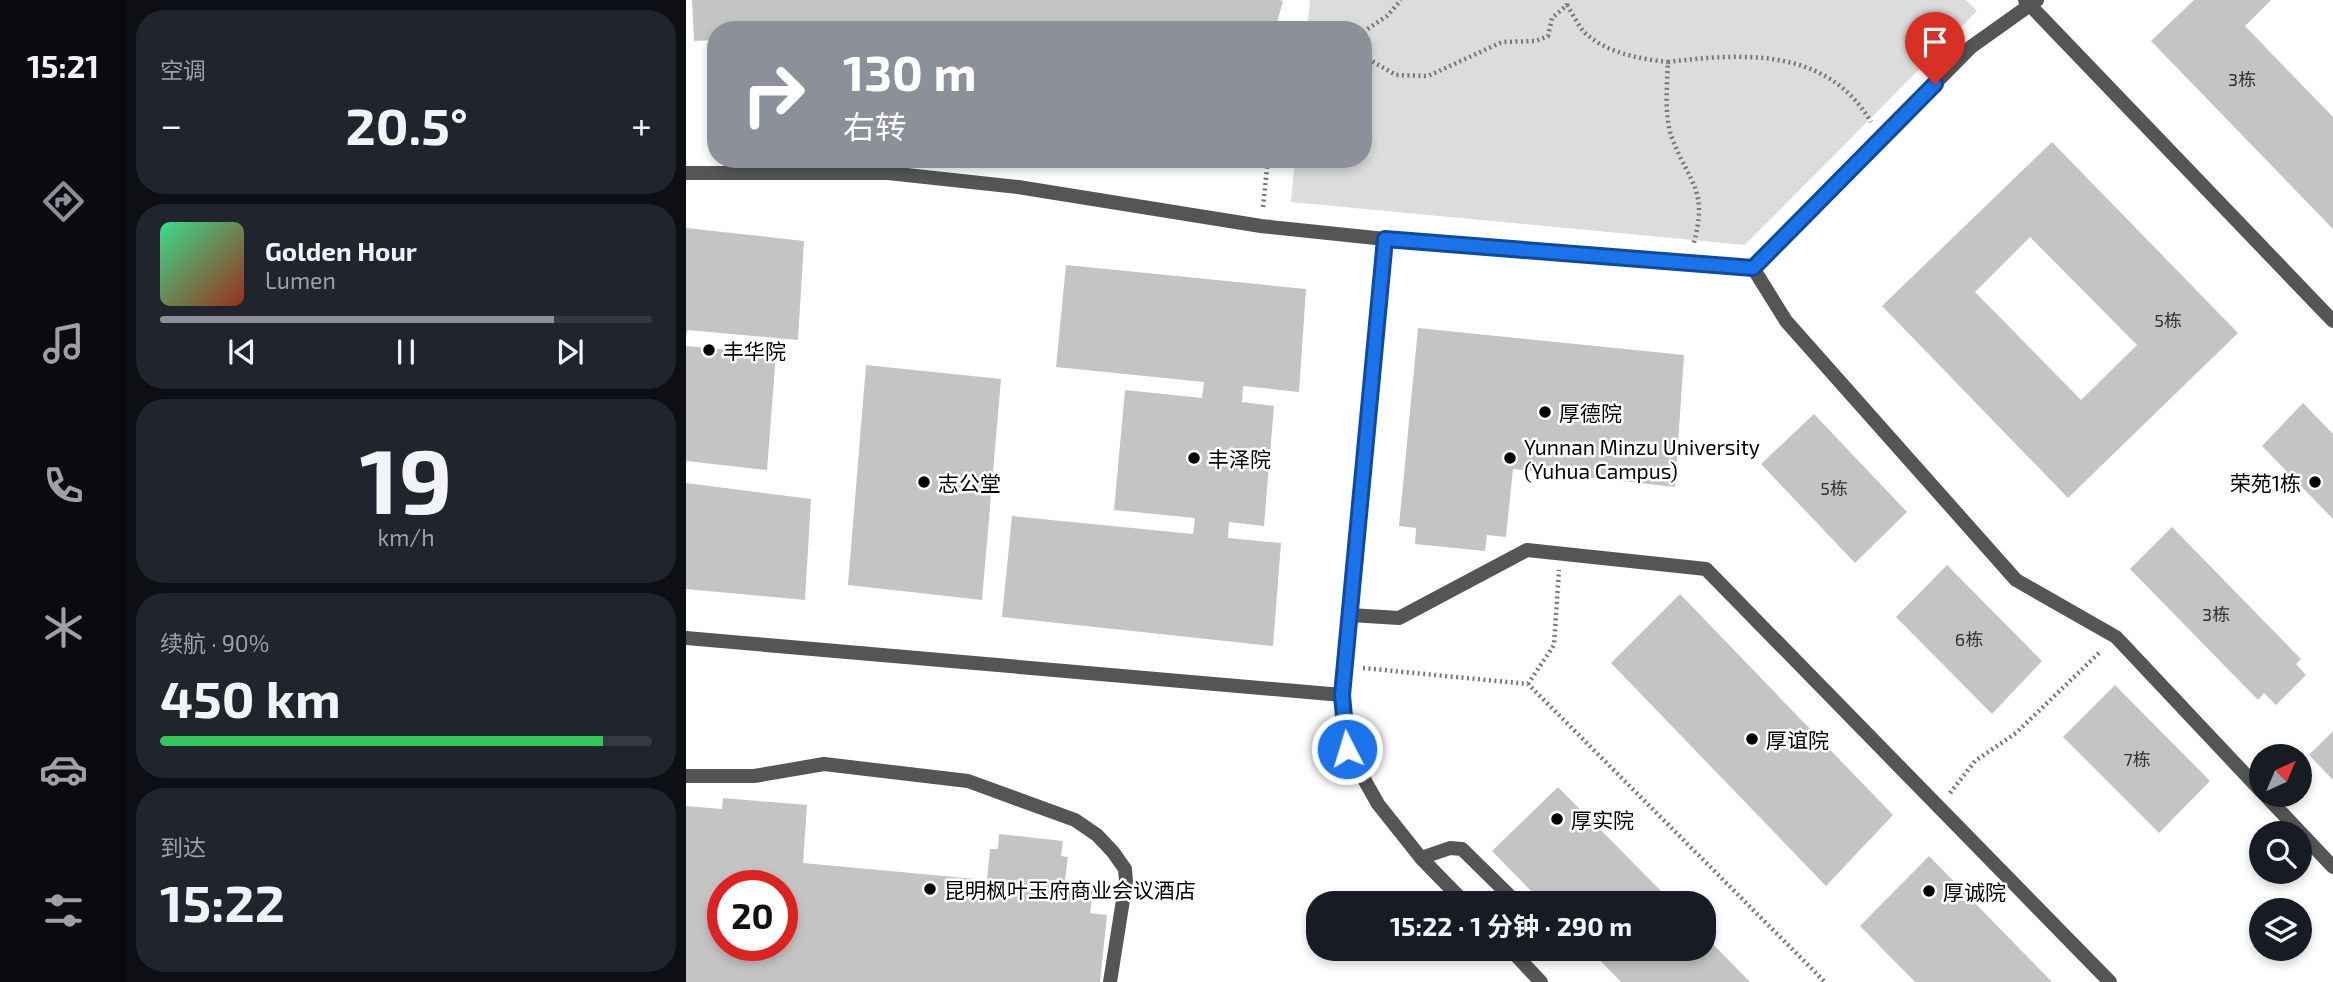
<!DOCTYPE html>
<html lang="zh">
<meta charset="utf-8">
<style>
:root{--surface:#171b24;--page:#20242c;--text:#f1f3f6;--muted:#9ea1a6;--line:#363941;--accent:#8c9099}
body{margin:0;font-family:"Exo 2","Noto Sans SC",sans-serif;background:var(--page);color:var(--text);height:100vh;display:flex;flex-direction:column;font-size:26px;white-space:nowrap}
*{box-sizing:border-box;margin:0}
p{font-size:23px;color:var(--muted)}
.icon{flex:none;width:38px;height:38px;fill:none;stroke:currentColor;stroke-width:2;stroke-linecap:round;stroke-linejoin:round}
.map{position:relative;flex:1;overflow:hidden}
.side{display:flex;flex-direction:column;gap:10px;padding:10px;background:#0d0f14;width:560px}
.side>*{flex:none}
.banner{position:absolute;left:21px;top:21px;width:665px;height:147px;border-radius:28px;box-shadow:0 4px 10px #0003;background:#8c9099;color:#fff;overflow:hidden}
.needle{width:46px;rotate:44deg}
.tools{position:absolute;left:1563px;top:744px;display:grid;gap:14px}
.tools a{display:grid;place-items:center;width:63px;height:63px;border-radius:50%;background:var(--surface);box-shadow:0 4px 10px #0003;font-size:35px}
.speed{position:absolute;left:21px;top:870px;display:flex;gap:14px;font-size:35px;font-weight:700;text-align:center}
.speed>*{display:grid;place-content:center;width:91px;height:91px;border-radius:50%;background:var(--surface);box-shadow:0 4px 10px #0003;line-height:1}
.speed .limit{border:10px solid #d22;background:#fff;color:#111}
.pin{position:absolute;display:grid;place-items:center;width:60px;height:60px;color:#fff;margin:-72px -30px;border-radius:50% 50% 50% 0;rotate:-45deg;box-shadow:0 0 7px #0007}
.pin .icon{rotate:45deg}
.me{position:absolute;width:77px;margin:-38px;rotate:355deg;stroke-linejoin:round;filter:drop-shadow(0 0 5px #0008)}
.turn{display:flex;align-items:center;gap:24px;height:147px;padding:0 21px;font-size:32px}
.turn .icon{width:91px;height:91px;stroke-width:2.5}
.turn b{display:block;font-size:49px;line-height:60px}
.big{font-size:52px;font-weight:700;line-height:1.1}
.side .card{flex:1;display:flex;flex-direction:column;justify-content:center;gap:10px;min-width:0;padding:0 24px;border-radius:28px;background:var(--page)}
.side .dial{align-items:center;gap:0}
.dial b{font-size:91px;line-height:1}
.song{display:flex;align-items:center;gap:21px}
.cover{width:84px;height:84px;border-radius:10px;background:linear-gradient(135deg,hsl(150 70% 55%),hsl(10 70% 35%))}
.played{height:7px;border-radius:4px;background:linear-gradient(90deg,var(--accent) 80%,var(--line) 80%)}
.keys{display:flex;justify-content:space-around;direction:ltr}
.heat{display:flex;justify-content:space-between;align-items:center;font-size:38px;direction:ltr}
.charge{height:10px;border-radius:5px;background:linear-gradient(90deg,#34c759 90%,var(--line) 0)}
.trip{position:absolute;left:620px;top:891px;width:410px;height:70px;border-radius:28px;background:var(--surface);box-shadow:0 4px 10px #0003;font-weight:700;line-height:70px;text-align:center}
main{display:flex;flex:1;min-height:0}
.dock{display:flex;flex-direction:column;width:126px;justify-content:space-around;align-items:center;background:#090b0e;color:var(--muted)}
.dock .icon{width:49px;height:49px}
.dock .current{color:var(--accent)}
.dock b{font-size:32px;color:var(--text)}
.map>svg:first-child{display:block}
.green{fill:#dcdcdc}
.building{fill:#c4c4c4;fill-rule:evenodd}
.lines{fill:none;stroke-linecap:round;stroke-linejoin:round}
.path{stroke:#777;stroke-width:4.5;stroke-dasharray:2 3.5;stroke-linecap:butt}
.lane{stroke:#555;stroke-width:14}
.route-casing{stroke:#114b97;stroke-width:18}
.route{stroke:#1a73e8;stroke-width:12}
.poi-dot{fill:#000;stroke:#fff;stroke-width:2.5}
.labels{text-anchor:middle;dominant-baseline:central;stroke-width:5;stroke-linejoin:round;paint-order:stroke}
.number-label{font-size:18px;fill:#313131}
.poi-label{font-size:21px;fill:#000;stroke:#fff;text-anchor:start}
</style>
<main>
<nav class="dock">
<b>15:21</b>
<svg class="icon current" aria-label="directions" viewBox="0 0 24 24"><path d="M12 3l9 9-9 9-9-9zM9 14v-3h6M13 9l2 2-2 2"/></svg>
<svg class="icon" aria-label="music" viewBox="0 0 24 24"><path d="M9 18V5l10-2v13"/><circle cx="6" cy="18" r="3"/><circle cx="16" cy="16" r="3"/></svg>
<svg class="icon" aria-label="phone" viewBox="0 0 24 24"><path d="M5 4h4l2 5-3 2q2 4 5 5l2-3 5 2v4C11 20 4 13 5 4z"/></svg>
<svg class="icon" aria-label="climate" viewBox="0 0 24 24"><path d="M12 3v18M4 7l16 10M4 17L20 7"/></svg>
<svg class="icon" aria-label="car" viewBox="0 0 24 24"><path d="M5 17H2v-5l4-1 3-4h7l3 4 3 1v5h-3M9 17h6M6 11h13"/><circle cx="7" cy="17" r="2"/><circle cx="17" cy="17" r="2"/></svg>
<svg class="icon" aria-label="filters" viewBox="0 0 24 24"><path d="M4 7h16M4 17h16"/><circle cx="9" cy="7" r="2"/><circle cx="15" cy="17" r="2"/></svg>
</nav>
<section class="side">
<div class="card"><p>空调</p>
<div class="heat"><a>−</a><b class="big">20.5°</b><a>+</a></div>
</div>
<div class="card">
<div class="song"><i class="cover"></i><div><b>Golden Hour</b><p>Lumen</p></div></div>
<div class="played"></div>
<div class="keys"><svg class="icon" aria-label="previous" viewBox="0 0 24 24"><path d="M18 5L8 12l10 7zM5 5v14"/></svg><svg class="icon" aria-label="pause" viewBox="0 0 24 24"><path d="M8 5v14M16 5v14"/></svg><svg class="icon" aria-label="next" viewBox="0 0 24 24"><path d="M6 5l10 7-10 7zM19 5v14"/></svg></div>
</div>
<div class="card dial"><b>19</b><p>km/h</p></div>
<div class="card"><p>续航 · 90%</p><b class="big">450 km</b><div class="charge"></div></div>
<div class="card"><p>到达</p><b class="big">15:22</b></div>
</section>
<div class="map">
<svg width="1647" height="982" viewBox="0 0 1647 982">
<rect width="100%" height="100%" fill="#fff"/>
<!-- green -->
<path class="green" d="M624 0H1280L1291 11 1059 245 605 202 609 159H677V30H621Z"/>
<!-- building -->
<path class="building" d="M6 0H594L597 1 589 30H239L248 22 151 30H30V40L8 41Z
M1508 0H1585L1559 26 1647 117V229L1465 41Z
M1366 142 1552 333 1382 498 1196 306ZM1344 237 1451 345 1395 400 1289 292Z
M0 228 118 241 112 340 2 330 0 336Z
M380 265 620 289 613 392 557 386 556 402 588 406 578 526 543 522 542 538 595 543 587 646 316 617 326 516 507 534 509 518 428 510 439 390 516 398 518 382 370 367Z
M732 328 998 355 989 487 827 469 820 537 801 535 799 551 729 544 730 528 713 526Z
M0 346 90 354 81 470 0 461Z
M180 365 315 379 296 600 162 585Z
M1617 403 1647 434V519L1576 446Z
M1128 414 1221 512 1169 563 1075 464Z
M0 483 125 499 119 600 0 589Z
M1486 527 1615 659 1610 664 1620 675 1590 705 1578 693 1572 700 1444 569Z
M1261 565 1356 661 1306 714 1210 617Z
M994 594 1207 815 1140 886 925 663Z
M1429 685 1524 781 1473 833 1377 737Z
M1647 731V780L1623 755Z
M872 787 987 903H857L806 851Z
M37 798 121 805 117 863 301 880 304 849H312L313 834 377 841 375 856 382 857 378 888 407 891 404 913 421 915 414 982H0V806L36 809ZM37 886H96V945H37Z
M1243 856 1366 982H1229L1174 926Z
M1017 934 1064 982H935L902 948H1017Z"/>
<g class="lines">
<!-- path -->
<path class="path" d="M881 5C887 14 892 26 899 33 921 53 954 59 982 62 981 86 978 116 986 138 1004 185 1023 190 1007 246
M677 32 701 16 715 0
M677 56 710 75 742 76 816 42 850 41 862 36 866 18 881 5V0
M982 62C1057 53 1141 47 1185 122
M577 207 582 159
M677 668 842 684 1139 982
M842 684 868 645 873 570
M1264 793 1289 761 1330 733 1415 651"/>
<!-- lane -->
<path class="lane" d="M1339 0 1647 321
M0 173H202L332 187 575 226 699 239 1067 268 1285 47 1351 0
M1067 268 1100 321 1330 580 1430 637 1575 791
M664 615 713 618 841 550 1020 569 1424 982
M0 638 656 695 699 239
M656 695 661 749 692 804 735 858 779 903
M0 776H68L138 764 282 781 389 820 411 835 427 852 439 869 440 881 424 982
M1578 794 1647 867
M735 858 764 848 776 849 831 903
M823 948 855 982"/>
</g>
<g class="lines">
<defs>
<path id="route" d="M661 749 656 695 699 239 1067 268 1249 84"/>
</defs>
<!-- route casing -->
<use href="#route" class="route-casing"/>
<!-- route -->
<use href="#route" class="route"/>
</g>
<!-- markers -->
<g class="poi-dot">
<circle cx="23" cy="350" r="7"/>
<circle cx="859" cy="412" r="7"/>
<circle cx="508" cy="458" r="7"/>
<circle cx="824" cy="458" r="7"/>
<circle cx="238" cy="482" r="7"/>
<circle cx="1629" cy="482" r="7"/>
<circle cx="1066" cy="739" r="7"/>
<circle cx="871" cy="819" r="7"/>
<circle cx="244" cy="889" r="7"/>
<circle cx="1243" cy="891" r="7"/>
</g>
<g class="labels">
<!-- number labels -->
<g class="number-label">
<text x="1556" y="79">3栋</text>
<text x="1482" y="320">5栋</text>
<text x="1148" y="488">5栋</text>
<text x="1530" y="614">3栋</text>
<text x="1283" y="639">6栋</text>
<text x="1451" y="759">7栋</text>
</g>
<!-- poi labels -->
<g class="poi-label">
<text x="37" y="350">丰华院</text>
<text x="873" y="412">厚德院</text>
<text x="838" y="446">Yunnan Minzu University<tspan x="838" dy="24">(Yuhua Campus)</tspan></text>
<text x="522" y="458">丰泽院</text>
<text x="252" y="482">志公堂</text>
<text x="1615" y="482" text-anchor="end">荣苑1栋</text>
<text x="1080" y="739">厚谊院</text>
<text x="885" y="819">厚实院</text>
<text x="258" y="889">昆明枫叶玉府商业会议酒店</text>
<text x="1257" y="891">厚诚院</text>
</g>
</g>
</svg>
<div class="tools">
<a><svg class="needle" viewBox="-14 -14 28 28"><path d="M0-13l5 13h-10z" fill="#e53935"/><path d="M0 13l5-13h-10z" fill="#9ea1a6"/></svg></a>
<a><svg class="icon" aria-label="search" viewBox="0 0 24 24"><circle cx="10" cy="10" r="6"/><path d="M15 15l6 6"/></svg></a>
<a><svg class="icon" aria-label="layers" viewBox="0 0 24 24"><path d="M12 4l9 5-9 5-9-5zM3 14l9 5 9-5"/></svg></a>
</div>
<div class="speed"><div class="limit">20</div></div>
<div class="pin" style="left:1249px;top:84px;background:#d93025"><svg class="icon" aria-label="arrive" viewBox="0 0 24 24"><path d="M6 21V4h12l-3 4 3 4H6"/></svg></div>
<svg class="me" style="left:661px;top:749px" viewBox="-20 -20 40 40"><circle r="17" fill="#1a73e8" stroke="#fff" stroke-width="3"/><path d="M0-11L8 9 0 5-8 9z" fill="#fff"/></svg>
<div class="trip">15:22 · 1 分钟 · 290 m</div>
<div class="banner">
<div class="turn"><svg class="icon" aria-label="right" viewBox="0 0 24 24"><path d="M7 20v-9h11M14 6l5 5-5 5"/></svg><div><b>130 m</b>右转</div></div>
</div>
</div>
</main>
